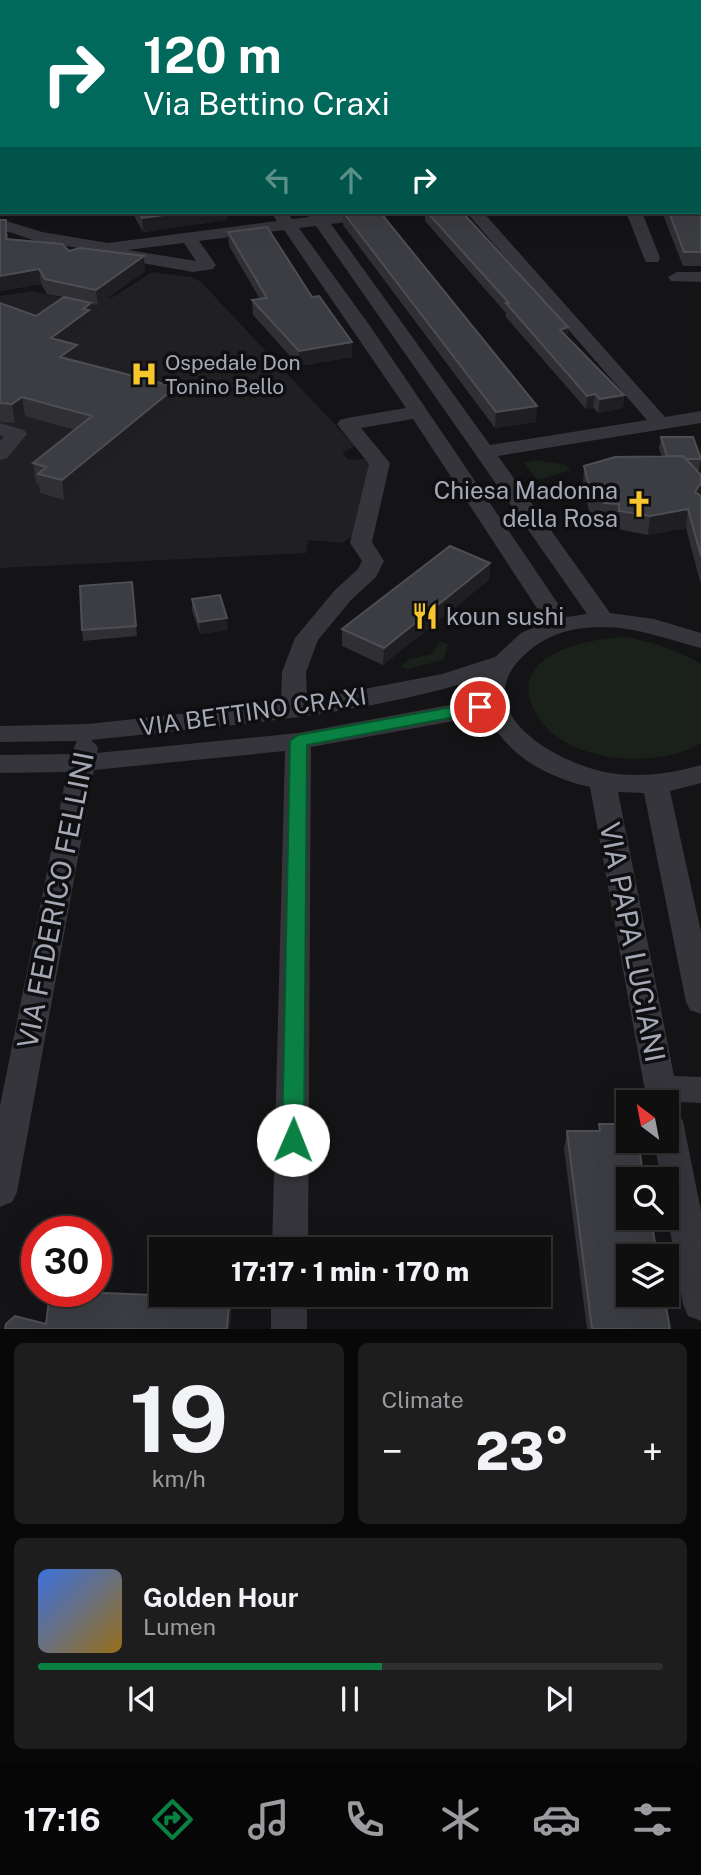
<!DOCTYPE html>
<meta charset="utf-8">
<style>
:root{--surface:#0f0f10;--page:#1d1d1e;--text:#f1f3f6;--muted:#9b9c9f;--line:#2f2f30;--accent:#0b8043}
body{margin:0;font-family:"Public Sans",sans-serif;background:var(--page);color:var(--text);height:100vh;display:flex;flex-direction:column;font-size:26px;white-space:nowrap}
*{box-sizing:border-box;margin:0}
p{font-size:23px;color:var(--muted)}
.icon{flex:none;width:38px;height:38px;fill:none;stroke:currentColor;stroke-width:2;stroke-linecap:round;stroke-linejoin:round}
.map{position:relative;height:1329px;overflow:hidden}
.side{display:flex;flex-direction:column;gap:14px;padding:14px;background:#080809;flex:1}
.side>*{flex:none}
.banner{position:absolute;left:0px;top:0px;width:702px;height:214px;box-shadow:0 7px 28px #0002,0 0 0 2px var(--line);background:#00695c;color:#fff;overflow:hidden}
.needle{width:46px;rotate:328deg}
.controls{position:absolute;left:616px;top:1090px;display:grid;gap:14px}
.controls a{display:grid;place-items:center;width:63px;height:63px;border-radius:0px;background:var(--surface);box-shadow:0 7px 28px #0002,0 0 0 2px var(--line);font-size:35px}
.speed{position:absolute;left:21px;top:1216px;display:flex;gap:14px;font-size:35px;font-weight:700;text-align:center}
.speed>*{display:grid;place-content:center;width:91px;height:91px;border-radius:50%;background:var(--surface);box-shadow:0 7px 28px #0002,0 0 0 2px var(--line);line-height:1}
.speed .limit{border:10px solid #d22;background:#fff;color:#111}
.pin{position:absolute;display:grid;place-items:center;width:60px;height:60px;color:#fff;margin:-30px;border:4px solid #fff;border-radius:50%;box-shadow:0 2px 7px #0007}
.me{position:absolute;width:77px;margin:-38px;rotate:1deg;stroke-linejoin:round;filter:drop-shadow(0 0 5px #0008)}
.turn{display:flex;align-items:center;gap:24px;height:147px;padding:0 28px;font-size:32px}
.turn .icon{width:91px;height:91px;stroke-width:2.5}
.turn b{display:block;font-size:49px;line-height:60px}
.lanes{display:flex;align-items:center;height:66px;padding:0 28px;background:#0003;justify-content:center;gap:35px;direction:ltr}
.lanes .off{opacity:.35}
.big{font-size:52px;font-weight:800;line-height:1.1}
.side .tile{flex:1;display:flex;flex-direction:column;justify-content:center;gap:10px;min-width:0;padding:0 24px;border-radius:10px;background:var(--page)}
.side .dial{align-items:center;gap:0}
.dial b{font-size:91px;line-height:1}
.song{display:flex;align-items:center;gap:21px}
.cover{width:84px;height:84px;border-radius:10px;background:linear-gradient(135deg,hsl(220 70% 55%),hsl(40 70% 35%))}
.played{height:7px;border-radius:4px;background:linear-gradient(90deg,var(--accent) 55%,var(--line) 55%)}
.keys{display:flex;justify-content:space-around;direction:ltr}
.heat{display:flex;justify-content:space-between;align-items:center;font-size:38px;direction:ltr}
.side .tiles{flex:1;display:grid;gap:14px;grid-template-columns:1fr 1fr}
.tile:last-child{grid-column:span 2}
.trip{position:absolute;left:149px;top:1237px;width:402px;height:70px;border-radius:0px;background:var(--surface);box-shadow:0 7px 28px #0002,0 0 0 2px var(--line);font-weight:800;line-height:70px;text-align:center}
.menu{display:flex;height:112px;justify-content:space-around;align-items:center;background:#060606;color:var(--muted)}
.menu .icon{width:49px;height:49px}
.menu .selected{color:var(--accent)}
.menu b{font-size:32px;color:var(--text)}
.map>svg:first-child{display:block}
.built{fill:#202023}
.green{fill:#1a211b}
.lines{fill:none;stroke-linecap:round;stroke-linejoin:round}
.minor{fill:#35353b;fill-rule:evenodd}
.major{fill:#51525a;fill-rule:evenodd}
.wall{fill:#303034}
.shaded-wall{fill:#1f1f22}
.building{fill:#3c3d42;stroke:#4d4e54;stroke-width:2}
.route{fill:#0b8043;stroke:#07532c;stroke-width:2}
.labels{text-anchor:middle;dominant-baseline:central;stroke-width:7;stroke-linejoin:round;paint-order:stroke}
.far-poi-label{font-size:21px;fill:#a5a9b6;stroke:#0f0f11;text-anchor:start}
.poi-label{font-size:24px;fill:#a5a9b6;stroke:#0f0f11;text-anchor:end}
.street-label{font-size:24px;fill:#a5a9b6;stroke:#0f0f11}
.near-street-label{font-size:28px;fill:#a5a9b6;stroke:#0f0f11}
</style>
<div class="map">
<svg width="701" height="1329" viewBox="0 0 701 1329">
<rect width="100%" height="100%" fill="#141416"/>
<!-- built -->
<path class="built" d="M152 272 191 277 201 282 355 446 342 453 349 460 367 459 371 464 354 535 342 543 308 540 306 553 0 568V296L32 291 87 303 113 297Z"/>
<!-- green -->
<path class="green" d="M537 460 565 465 571 470 537 480 524 463Z
M624 637C653 642 676 649 701 664V743C656 771 559 763 534 710 507 654 587 639 624 637Z
M440 641 448 644 443 660 407 669 401 666 409 659 432 654Z"/>
<g class="lines">
<!-- minor -->
<path class="minor" d="M132 0H144L145 2H133Z
M381 0H411L380 2Z
M2 24V35L0 36V25Z
M700 166H701V176H700Z
M271 212H287L292 219 309 217 306 212H322L324 215 393 212 385 217 331 224 490 445 647 420 466 212H483L665 417 701 411V423L498 456 610 613 654 619 701 633V648C668 640 638 627 602 627 575 627 550 633 529 651 457 710 562 768 617 774 647 777 673 773 701 765V783L670 791 701 932V1014L690 1010 686 1002 644 793 618 792 674 1076 701 1077V1103L679 1102 675 1110 683 1121 701 1211V1321L688 1316 683 1304 667 1213V1180H661L654 1141H667V1102H647L590 787C546 777 508 756 487 715L311 747 308 1250H272L285 751 94 770 17 1192 12 1202 0 1207V1106L67 772 0 773V755L71 754 77 741 0 742V726L88 724 281 703 282 672 295 638 335 590 358 569 362 561 350 543 369 464 337 424 340 420 347 418 406 408 284 230 199 241 216 265 213 269 193 272 119 259 113 258 112 253 39 242 0 229V219L42 232 108 243 277 221ZM316 226 587 614 567 617 370 326 299 228ZM184 243 196 261 128 250ZM413 419 546 622 521 633 495 657 442 674 307 700 306 672 318 640 351 600 376 577 384 561 372 542 390 463 361 428ZM484 677 482 699 298 733 97 753 98 747 91 740C220 726 360 717 484 677Z
M626 212H642L660 258 658 262H646L644 258Z
M677 272H701V282L671 281 668 277Z
M0 423 24 430 27 434 7 458 0 460V441L4 437 0 435Z
M271 1295H307V1329H271Z"/>
<!-- major -->
<path class="major" d="M509 0H542L507 2Z
M570 0H601L568 2Z
M0 55H2L0 66Z"/>
</g>
<!-- wall -->
<path class="wall" d="M701 192V266H683L662 212H700Z
M132 212H226L227 220 143 232Z
M343 212 536 422 495 428 343 225Z
M425 212H462L568 327 567 337 624 395 623 408 598 413 593 407 586 409 505 316 506 313 425 221Z
M0 220 8 234V239L69 251 145 271 98 305 91 304 93 321 91 323V328L71 343 79 362 176 387 177 405 64 500 40 493 39 484 36 483 33 463 75 430 25 416 15 423 0 422V303L36 316 63 297 47 294 41 284 0 291Z
M228 232 312 297 352 357 299 366 253 315 252 300 260 299 229 246Z
M661 437 701 459 699 470H696L701 475V585L686 528 648 535 617 529 616 522 602 521 590 515 583 484 584 466 662 457 659 448Z
M490 563 489 580 383 665 342 646V629Z
M132 582 137 636 83 641 82 630Z
M192 599 228 630 200 634 192 611Z
M599 1124 670 1329H587L564 1149 567 1131H599Z"/>
<!-- shaded-wall -->
<path class="shaded-wall" d="M151 0H267L245 2H151Z
M186 212H226L227 220 143 232 142 218Z
M144 256 145 271 98 305 96 290Z
M39 269 41 284 0 291V276Z
M91 303 93 321 91 323V328L53 356 51 338 83 309Z
M568 327 566 340 560 330Z
M352 342V357L299 366V351Z
M77 345 79 363 60 357Z
M176 387 177 405 64 500 62 480Z
M595 394 593 407 586 409 587 396Z
M624 395 623 408 598 413 600 399Z
M22 397 25 416 15 423 12 404Z
M537 406 536 422 495 428 496 412Z
M701 483V497L695 492Z
M688 509 686 528 648 535 650 516Z
M490 563 489 580 383 665 384 648Z
M227 618 228 630 200 634 199 622Z
M230 1295 232 1309 230 1329H227Z"/>
<!-- building -->
<path class="building" d="M700 20H701V56L700 57Z
M0 101H2V152H0Z
M700 190 701 192V252H684L669 212H700Z
M139 212H186L142 218Z
M343 212H380L537 406 496 412Z
M427 212H462L568 327 560 330 624 395 600 399 595 394 587 396 506 303H509Z
M0 220H6V239L62 244 69 251 80 248 144 256 96 290 45 279 39 269 0 276Z
M267 227 312 297 319 296 352 342 299 351 252 300 267 298 228 232Z
M64 297 91 303 83 309 89 310 51 338 77 345 60 357 176 387 62 480 38 474 46 467 33 463 92 416 22 397 12 404 0 403V303L36 316Z
M661 437H693L701 459H685L683 456H667Z
M683 456 701 475V483L695 492 701 496V556L688 509 650 516 619 511V504L604 503 592 497 584 466 615 457Z
M450 546 490 563 384 648 342 629Z
M132 582 136 626 82 630 80 586Z
M220 595 227 618 199 622 192 599Z
M599 1124H628V1141H638L644 1180H628V1218H651L657 1256H628V1295H664L670 1329H592L567 1131H600Z
M50 1292H79L154 1295H230L227 1329H5L6 1324 15 1316 46 1324Z"/>
<!-- route -->
<path class="route" d="M480 702 488 707 486 711 307 745 304 1140 301 1147 293 1149 285 1147 282 1140 290 741 298 735Z"/>
<!-- icons -->
<defs>
<symbol id="hospital-bare" viewBox="-9 -9 18 18"><path d="M-5-5h3v3.5h4V-5h3V5h-3V1.5h-4V5h-3Z" fill="#f6c62c" stroke="#0f0f11" stroke-width="2.5" paint-order="stroke"/></symbol>
<symbol id="church-bare" viewBox="-9 -9 18 18"><path d="M-1.2-6h2.4v3.5h3.3v2.4h-3.3V6h-2.4V-.1h-3.3v-2.4h3.3Z" fill="#f6c62c" stroke="#0f0f11" stroke-width="2.5" paint-order="stroke"/></symbol>
<symbol id="restaurant-bare" viewBox="-9 -9 18 18"><path d="M-5-6h1v4h1v-4h1v4h1v-4h1v5L-1.5 .5V6h-2V.5L-5-1ZM5-6V6H3V1.5H1.5Q1.5-4 5-6Z" fill="#f6c62c" stroke="#0f0f11" stroke-width="2.5" paint-order="stroke"/></symbol>
</defs>
<g fill-rule="evenodd">
<use href="#hospital-bare" x="125" y="355" width="38" height="38"/>
<use href="#church-bare" x="620" y="485" width="38" height="38"/>
<use href="#restaurant-bare" x="406" y="597" width="38" height="38"/>
</g>
<g class="labels">
<!-- far-poi labels -->
<g class="far-poi-label">
<text x="165" y="362">Ospedale Don<tspan x="165" dy="24">Tonino Bello</tspan></text>
</g>
<!-- poi labels -->
<g class="poi-label">
<text x="618" y="490">Chiesa Madonna<tspan x="618" dy="28">della Rosa</tspan></text>
<text x="446" y="616" text-anchor="start">koun sushi</text>
</g>
<!-- street labels -->
<g class="street-label">
<text transform="translate(253 711) rotate(-8)">VIA BETTINO CRAXI</text>
</g>
<!-- near-street labels -->
<g class="near-street-label">
<text transform="translate(55 900) rotate(-79)">VIA FEDERICO FELLINI</text>
<text transform="translate(633 942) rotate(79)">VIA PAPA LUCIANI</text>
</g>
</g>
</svg>
<div class="controls">
<a><svg class="needle" viewBox="-14 -14 28 28"><path d="M0-13l5 13h-10z" fill="#e53935"/><path d="M0 13l5-13h-10z" fill="#9b9c9f"/></svg></a>
<a><svg class="icon" aria-label="search" viewBox="0 0 24 24"><circle cx="10" cy="10" r="6"/><path d="M15 15l6 6"/></svg></a>
<a><svg class="icon" aria-label="layers" viewBox="0 0 24 24"><path d="M12 4l9 5-9 5-9-5zM3 14l9 5 9-5"/></svg></a>
</div>
<div class="speed"><div class="limit">30</div></div>
<div class="pin" style="left:480px;top:707px;background:#d93025"><svg class="icon" aria-label="arrive" viewBox="0 0 24 24"><path d="M6 21V4h12l-3 4 3 4H6"/></svg></div>
<svg class="me" style="left:293px;top:1140px" viewBox="-20 -20 40 40"><circle r="19" fill="#fff"/><path d="M0-13L10 11 0 6-10 11z" fill="#0b8043"/></svg>
<div class="trip">17:17 · 1 min · 170 m</div>
<div class="banner">
<div class="turn"><svg class="icon" aria-label="right" viewBox="0 0 24 24"><path d="M7 20v-9h11M14 6l5 5-5 5"/></svg><div><b>120 m</b>Via Bettino Craxi</div></div>
<div class="lanes"><svg class="icon off" aria-label="left" viewBox="0 0 24 24"><path d="M17 20v-9H6M10 6l-5 5 5 5"/></svg><svg class="icon off" aria-label="ahead" viewBox="0 0 24 24"><path d="M12 20V5M6 11l6-6 6 6"/></svg><svg class="icon" aria-label="right" viewBox="0 0 24 24"><path d="M7 20v-9h11M14 6l5 5-5 5"/></svg></div>
</div>
</div>
<section class="side">
<div class="tiles">
<div class="tile dial"><b>19</b><p>km/h</p></div>
<div class="tile"><p>Climate</p>
<div class="heat"><a>−</a><b class="big">23°</b><a>+</a></div>
</div>
<div class="tile">
<div class="song"><i class="cover"></i><div><b>Golden Hour</b><p>Lumen</p></div></div>
<div class="played"></div>
<div class="keys"><svg class="icon" aria-label="previous" viewBox="0 0 24 24"><path d="M18 5L8 12l10 7zM5 5v14"/></svg><svg class="icon" aria-label="pause" viewBox="0 0 24 24"><path d="M8 5v14M16 5v14"/></svg><svg class="icon" aria-label="next" viewBox="0 0 24 24"><path d="M6 5l10 7-10 7zM19 5v14"/></svg></div>
</div>
</div>
</section>
<nav class="menu">
<b>17:16</b>
<svg class="icon selected" aria-label="directions" viewBox="0 0 24 24"><path d="M12 3l9 9-9 9-9-9zM9 14v-3h6M13 9l2 2-2 2"/></svg>
<svg class="icon" aria-label="music" viewBox="0 0 24 24"><path d="M9 18V5l10-2v13"/><circle cx="6" cy="18" r="3"/><circle cx="16" cy="16" r="3"/></svg>
<svg class="icon" aria-label="phone" viewBox="0 0 24 24"><path d="M5 4h4l2 5-3 2q2 4 5 5l2-3 5 2v4C11 20 4 13 5 4z"/></svg>
<svg class="icon" aria-label="climate" viewBox="0 0 24 24"><path d="M12 3v18M4 7l16 10M4 17L20 7"/></svg>
<svg class="icon" aria-label="car" viewBox="0 0 24 24"><path d="M5 17H2v-5l4-1 3-4h7l3 4 3 1v5h-3M9 17h6M6 11h13"/><circle cx="7" cy="17" r="2"/><circle cx="17" cy="17" r="2"/></svg>
<svg class="icon" aria-label="filters" viewBox="0 0 24 24"><path d="M4 7h16M4 17h16"/><circle cx="9" cy="7" r="2"/><circle cx="15" cy="17" r="2"/></svg>
</nav>
